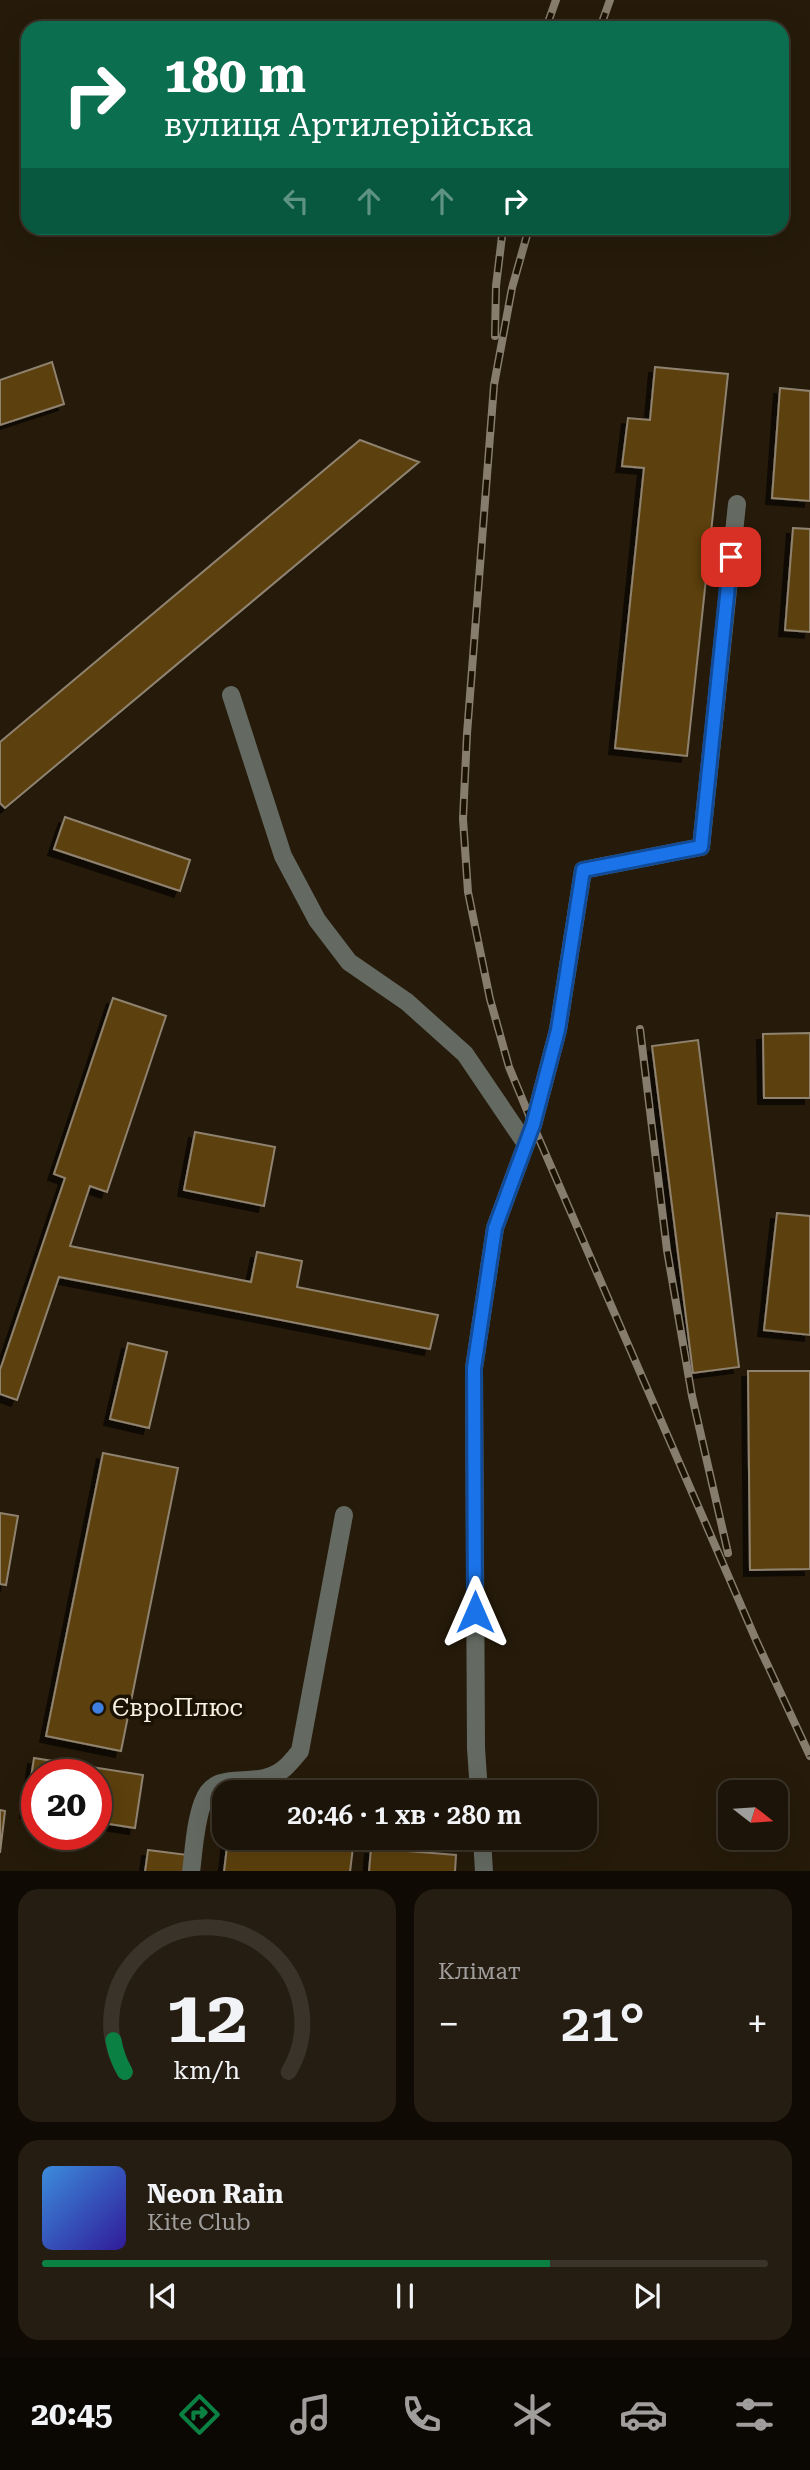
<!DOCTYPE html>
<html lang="uk">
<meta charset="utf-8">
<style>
:root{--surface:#1c1408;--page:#251d12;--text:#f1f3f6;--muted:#a09e9c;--line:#3a3329;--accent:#0b8043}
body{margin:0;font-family:"Roboto Serif",serif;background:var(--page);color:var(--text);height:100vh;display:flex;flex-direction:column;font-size:26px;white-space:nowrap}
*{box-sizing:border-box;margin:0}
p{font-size:23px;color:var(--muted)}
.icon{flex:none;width:38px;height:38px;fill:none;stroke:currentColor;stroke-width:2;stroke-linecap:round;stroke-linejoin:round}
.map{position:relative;height:1871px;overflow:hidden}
.drawer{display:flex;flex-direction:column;gap:18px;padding:18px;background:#0f0b04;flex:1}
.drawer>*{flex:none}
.guide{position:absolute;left:21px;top:21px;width:768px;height:214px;border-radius:21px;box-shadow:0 7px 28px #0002,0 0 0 2px var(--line);background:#0b6e4f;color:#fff;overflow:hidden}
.needle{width:46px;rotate:107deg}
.tools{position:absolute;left:718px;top:1780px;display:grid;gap:14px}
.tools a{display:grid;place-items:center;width:70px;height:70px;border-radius:14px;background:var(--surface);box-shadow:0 7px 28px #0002,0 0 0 2px var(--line);font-size:35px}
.speed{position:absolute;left:21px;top:1759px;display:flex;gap:14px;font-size:35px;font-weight:700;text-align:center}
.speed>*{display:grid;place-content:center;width:91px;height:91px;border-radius:50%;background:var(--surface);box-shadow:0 7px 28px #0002,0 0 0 2px var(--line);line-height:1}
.speed .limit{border:10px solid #d22;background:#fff;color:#111}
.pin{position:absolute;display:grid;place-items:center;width:60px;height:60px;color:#fff;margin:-30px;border-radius:14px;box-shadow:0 4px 10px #0006}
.me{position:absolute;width:77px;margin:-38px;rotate:0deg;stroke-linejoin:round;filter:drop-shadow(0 0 5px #0008)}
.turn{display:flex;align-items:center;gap:24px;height:147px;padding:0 28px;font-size:32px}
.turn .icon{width:91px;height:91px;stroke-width:2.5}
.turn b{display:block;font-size:49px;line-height:60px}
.lanes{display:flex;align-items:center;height:66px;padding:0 28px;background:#0003;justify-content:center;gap:35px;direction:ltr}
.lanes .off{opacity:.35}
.big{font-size:52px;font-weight:600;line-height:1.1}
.drawer .widget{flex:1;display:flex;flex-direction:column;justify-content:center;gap:10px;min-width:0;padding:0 24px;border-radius:21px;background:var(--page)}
.drawer .dial{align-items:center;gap:0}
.dial svg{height:182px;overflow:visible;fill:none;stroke:var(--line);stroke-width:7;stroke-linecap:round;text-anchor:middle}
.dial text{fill:var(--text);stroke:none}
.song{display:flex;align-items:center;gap:21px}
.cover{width:84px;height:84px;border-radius:10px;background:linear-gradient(135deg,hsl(210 70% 55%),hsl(250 70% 35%))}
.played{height:7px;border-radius:4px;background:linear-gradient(90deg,var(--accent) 70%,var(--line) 70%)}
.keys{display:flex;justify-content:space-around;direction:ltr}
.heat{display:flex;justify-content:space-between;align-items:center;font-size:38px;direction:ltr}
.drawer .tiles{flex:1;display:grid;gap:18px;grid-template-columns:1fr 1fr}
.widget:last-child{grid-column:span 2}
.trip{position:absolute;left:212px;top:1780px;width:385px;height:70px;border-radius:21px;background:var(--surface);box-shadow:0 7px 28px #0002,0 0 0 2px var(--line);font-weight:600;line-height:70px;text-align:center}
.tabs{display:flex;height:112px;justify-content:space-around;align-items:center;background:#0b0803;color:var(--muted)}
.tabs .icon{width:49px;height:49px}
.tabs .selected{color:var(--accent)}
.tabs b{font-size:32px;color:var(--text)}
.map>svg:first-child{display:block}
.building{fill:#5b4011;stroke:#8f826e;stroke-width:2;filter:url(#shadow)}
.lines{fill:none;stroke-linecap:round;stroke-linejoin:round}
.minor{stroke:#646a62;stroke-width:18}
.rail-casing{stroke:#867d6e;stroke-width:8}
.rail{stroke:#1c1203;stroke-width:5;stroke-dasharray:16;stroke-linecap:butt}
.route-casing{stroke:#114b97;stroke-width:18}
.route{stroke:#1a73e8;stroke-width:12}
.shop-dot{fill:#3f7fe0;stroke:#1c1203;stroke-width:2.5}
.labels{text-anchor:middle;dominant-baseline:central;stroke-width:7;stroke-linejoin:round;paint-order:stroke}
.poi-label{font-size:24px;fill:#f6efe4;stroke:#1c1203;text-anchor:start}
</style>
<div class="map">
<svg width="810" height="1872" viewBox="0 0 810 1872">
<defs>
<filter id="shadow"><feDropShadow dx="-6" dy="6" stdDeviation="0" flood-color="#0009"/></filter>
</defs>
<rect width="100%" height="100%" fill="#261b0a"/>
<!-- building -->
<path class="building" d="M52 362 64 404 0 425V380Z
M655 367 728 374 687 756 615 748 644 468 622 466 628 418 650 420Z
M780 388 810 391V501L772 498Z
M360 440 419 462 5 808 0 803V742Z
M793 528 810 529V632L785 630Z
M65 817 190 860 180 891 54 849Z
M113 998 166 1016 107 1192 90 1186 70 1246 251 1282 257 1252 302 1261 297 1287 438 1315 430 1349 59 1277 17 1400 0 1394V1370L65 1178 54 1174Z
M810 1033V1098H764L763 1034Z
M698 1040 739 1367 693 1373 652 1046Z
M195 1132 275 1147 264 1206 184 1190Z
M777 1213 810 1216V1335L764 1330Z
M128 1343 167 1352 149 1428 110 1419Z
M748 1371H810V1569L750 1570Z
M103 1453 178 1468 121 1751 46 1736Z
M0 1513 18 1516 6 1585 0 1584Z
M34 1758 143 1775 135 1828 96 1822V1774H37V1814L26 1812Z
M0 1810 5 1811 0 1853Z
M228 1838H281L353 1847 350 1872H224Z
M371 1848 456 1855 455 1872H369Z
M148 1850 188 1855 186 1872H145Z"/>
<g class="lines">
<!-- minor -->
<path class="minor" d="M231 695 283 856 317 920 349 962 407 1002 465 1054 526 1144
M479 1792 476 1748 474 1368 495 1228 533 1125 558 1030 583 870 701 847 737 504
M482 1838 484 1872
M191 1872C194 1849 195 1823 203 1802 214 1771 244 1785 268 1777 283 1773 291 1762 300 1751L344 1515"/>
<defs>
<path id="rail" d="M546 28 556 0
M600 28 610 0
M529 228 512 288 494 385 467 734 463 819 468 892 490 999 509 1067 533 1125 756 1640 810 1756
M495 336 496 286 503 228
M640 1029 667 1250 692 1396 728 1553"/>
</defs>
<!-- rail casing -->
<use href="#rail" class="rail-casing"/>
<!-- rail -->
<use href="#rail" class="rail"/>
</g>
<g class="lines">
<defs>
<path id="route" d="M475 1612 474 1368 495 1228 533 1125 558 1030 583 870 701 847 731 557"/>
</defs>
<!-- route casing -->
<use href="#route" class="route-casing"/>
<!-- route -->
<use href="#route" class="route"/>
</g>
<!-- markers -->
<circle class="shop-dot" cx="98" cy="1708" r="7"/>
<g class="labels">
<!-- poi labels -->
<g class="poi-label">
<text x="112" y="1708">ЄвроПлюс</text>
</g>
</g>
</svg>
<div class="tools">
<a><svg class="needle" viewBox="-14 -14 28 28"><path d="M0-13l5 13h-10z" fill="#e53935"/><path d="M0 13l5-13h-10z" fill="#a09e9c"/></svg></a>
</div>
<div class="speed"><div class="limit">20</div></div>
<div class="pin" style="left:731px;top:557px;background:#d93025"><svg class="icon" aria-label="arrive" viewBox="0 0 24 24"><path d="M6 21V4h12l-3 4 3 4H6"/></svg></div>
<svg class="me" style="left:475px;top:1612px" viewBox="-20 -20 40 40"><path d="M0-17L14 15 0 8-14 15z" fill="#1a73e8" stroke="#fff" stroke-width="4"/></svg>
<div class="trip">20:46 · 1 хв · 280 m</div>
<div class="guide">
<div class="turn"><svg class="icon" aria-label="right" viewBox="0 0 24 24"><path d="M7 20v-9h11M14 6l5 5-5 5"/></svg><div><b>180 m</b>вулиця Артилерійська</div></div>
<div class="lanes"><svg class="icon off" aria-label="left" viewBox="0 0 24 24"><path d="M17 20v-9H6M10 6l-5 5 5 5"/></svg><svg class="icon off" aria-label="ahead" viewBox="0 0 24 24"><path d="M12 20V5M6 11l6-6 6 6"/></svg><svg class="icon off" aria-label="ahead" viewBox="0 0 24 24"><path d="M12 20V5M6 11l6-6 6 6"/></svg><svg class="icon" aria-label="right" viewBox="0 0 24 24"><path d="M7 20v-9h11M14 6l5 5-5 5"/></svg></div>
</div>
</div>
<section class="drawer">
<div class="tiles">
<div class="widget dial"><svg viewBox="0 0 100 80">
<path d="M14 69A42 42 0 1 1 86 69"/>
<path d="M14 69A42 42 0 0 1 9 55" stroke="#0b8043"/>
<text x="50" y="56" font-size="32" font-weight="700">12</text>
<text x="50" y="72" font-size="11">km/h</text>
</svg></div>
<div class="widget"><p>Клімат</p>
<div class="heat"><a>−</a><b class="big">21°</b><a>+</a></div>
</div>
<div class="widget">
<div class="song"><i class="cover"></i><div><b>Neon Rain</b><p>Kite Club</p></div></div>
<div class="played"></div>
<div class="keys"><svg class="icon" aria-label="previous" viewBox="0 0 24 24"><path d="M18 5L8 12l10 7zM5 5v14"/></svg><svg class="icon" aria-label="pause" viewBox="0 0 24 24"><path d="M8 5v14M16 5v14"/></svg><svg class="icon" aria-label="next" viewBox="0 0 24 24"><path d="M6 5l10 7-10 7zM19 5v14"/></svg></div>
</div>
</div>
</section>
<nav class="tabs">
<b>20:45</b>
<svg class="icon selected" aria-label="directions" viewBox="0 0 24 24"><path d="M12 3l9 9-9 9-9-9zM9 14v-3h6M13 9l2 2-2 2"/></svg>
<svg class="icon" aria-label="music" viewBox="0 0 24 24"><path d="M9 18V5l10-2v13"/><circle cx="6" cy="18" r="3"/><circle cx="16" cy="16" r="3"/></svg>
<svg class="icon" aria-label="phone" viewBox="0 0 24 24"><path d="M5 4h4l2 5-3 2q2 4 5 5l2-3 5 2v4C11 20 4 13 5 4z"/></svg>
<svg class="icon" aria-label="climate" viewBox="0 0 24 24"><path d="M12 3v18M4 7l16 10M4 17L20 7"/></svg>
<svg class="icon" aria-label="car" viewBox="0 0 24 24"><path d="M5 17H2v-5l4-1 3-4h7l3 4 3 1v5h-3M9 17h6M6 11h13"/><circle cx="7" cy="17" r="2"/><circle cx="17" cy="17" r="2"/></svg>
<svg class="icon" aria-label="filters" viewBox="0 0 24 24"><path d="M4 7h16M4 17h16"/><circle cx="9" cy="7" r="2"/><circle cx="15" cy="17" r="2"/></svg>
</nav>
